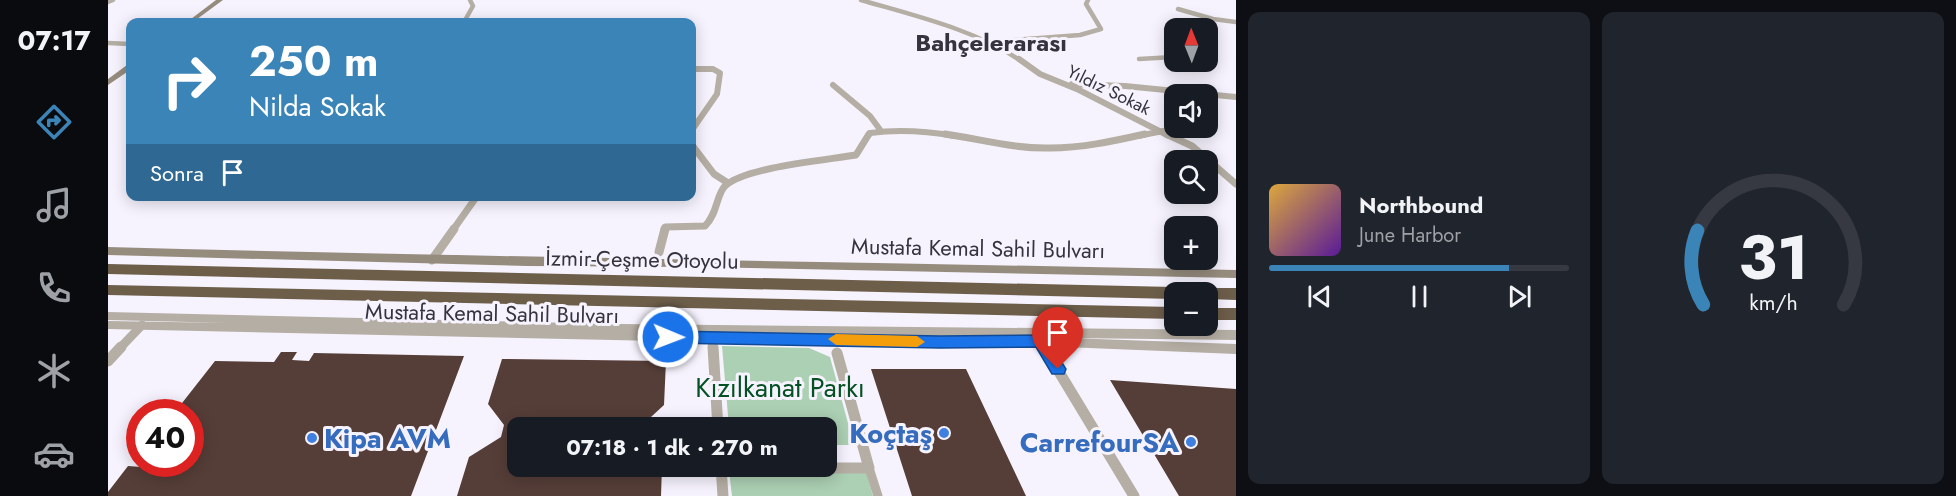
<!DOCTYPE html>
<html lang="tr">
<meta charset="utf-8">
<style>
:root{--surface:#171b24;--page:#20242c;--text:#f1f3f6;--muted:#9ea1a6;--line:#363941;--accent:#3b84b8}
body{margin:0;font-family:Jost,sans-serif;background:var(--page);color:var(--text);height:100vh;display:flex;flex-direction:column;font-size:22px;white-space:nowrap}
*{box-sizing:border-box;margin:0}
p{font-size:20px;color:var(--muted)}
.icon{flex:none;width:33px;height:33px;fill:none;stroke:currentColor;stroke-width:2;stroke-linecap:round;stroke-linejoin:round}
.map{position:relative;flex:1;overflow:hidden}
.panel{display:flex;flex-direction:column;gap:12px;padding:12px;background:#0d0f14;width:720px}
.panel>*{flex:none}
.hud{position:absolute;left:18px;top:18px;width:570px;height:183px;border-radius:12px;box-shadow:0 3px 15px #0003;background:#3b84b8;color:#fff;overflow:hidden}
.needle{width:39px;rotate:359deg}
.controls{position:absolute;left:1056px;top:18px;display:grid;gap:12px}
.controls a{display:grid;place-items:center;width:54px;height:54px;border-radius:12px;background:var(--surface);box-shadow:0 3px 15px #0003;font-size:30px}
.speed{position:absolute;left:18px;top:399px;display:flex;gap:12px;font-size:30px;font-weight:700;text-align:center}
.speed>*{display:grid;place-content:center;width:78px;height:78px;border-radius:50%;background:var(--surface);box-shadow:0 3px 15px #0003;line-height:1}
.speed .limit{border:9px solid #d22;background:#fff;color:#111}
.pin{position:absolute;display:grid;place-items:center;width:51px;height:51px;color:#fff;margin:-62px -26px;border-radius:50% 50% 50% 0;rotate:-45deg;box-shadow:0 0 6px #0007}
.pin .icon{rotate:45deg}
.me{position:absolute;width:66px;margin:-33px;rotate:91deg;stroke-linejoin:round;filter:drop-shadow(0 0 4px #0008)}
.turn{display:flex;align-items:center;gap:21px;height:126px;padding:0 24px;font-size:27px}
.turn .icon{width:78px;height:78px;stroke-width:2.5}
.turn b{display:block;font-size:42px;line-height:51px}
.then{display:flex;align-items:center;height:57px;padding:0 24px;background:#0003;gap:12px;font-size:22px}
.panel .widget{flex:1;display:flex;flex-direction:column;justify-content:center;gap:9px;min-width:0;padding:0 21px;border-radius:12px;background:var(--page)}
.panel .dial{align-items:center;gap:0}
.dial svg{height:156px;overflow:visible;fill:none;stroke:var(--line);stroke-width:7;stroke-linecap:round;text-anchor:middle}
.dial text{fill:var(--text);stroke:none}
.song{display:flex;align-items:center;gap:18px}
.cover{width:72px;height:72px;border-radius:9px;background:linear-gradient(135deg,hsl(40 70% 55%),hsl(270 70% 35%))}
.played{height:6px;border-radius:3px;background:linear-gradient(90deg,var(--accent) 80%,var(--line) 80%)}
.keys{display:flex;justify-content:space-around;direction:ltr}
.panel .tiles{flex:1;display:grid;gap:12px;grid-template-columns:repeat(2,1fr)}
.trip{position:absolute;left:399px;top:417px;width:330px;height:60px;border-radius:12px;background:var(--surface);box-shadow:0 3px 15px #0003;font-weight:700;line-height:60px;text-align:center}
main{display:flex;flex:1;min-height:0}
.dock{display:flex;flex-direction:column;width:108px;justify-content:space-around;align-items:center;background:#090b0e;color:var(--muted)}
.dock .icon{width:42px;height:42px}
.dock .current{color:var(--accent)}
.dock b{font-size:27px;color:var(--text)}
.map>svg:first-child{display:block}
.green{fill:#acd0b3}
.building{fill:#563e38}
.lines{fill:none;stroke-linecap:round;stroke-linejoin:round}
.pedestrian{stroke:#b5aea4;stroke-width:9}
.minor-far4{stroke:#b5aea4;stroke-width:4.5}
.minor-far3{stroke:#b5aea4;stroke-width:6}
.minor-far2{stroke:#b5aea4;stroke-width:7}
.minor-far1{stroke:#b5aea4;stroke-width:9}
.minor{stroke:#b5aea4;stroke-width:11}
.tertiary{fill:#b5aea4;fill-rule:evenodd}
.secondary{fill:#968c7e;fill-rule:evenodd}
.motorway{fill:#6d5e4a;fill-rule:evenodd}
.route{fill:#1a73e8;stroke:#114b97;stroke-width:1.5}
.slow{fill:#f59e0b}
.shop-dot{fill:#3f7fe0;stroke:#f6f3fe;stroke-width:2}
.labels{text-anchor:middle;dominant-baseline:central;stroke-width:6;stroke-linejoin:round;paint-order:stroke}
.far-street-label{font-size:18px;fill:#36333d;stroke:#f6f3fe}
.street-label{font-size:22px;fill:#36333d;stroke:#f6f3fe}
.far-district-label{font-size:24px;font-weight:bold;fill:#36333d;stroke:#f6f3fe}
.near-park-label{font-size:27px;fill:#055124;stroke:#f6f3fe}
.near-shop-label{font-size:27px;font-weight:bold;fill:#366cbe;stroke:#f6f3fe;text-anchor:end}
</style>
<main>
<nav class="dock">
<b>07:17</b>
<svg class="icon current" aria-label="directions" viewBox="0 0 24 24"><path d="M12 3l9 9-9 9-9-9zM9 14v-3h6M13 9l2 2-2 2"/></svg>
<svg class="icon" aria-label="music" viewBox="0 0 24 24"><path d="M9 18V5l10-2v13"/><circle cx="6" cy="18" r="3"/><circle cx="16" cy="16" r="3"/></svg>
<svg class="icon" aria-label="phone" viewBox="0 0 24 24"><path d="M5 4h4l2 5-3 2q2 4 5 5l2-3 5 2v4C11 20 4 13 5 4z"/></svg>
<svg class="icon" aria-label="climate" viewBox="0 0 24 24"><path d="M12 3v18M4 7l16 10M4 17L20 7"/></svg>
<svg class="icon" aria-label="car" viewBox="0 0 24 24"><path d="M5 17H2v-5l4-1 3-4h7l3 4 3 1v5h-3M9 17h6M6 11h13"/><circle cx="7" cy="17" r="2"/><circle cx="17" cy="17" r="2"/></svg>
</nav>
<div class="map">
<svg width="1128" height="496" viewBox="0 0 1128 496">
<rect width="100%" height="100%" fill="#f6f3fe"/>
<!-- green -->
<path class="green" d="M614 346 701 348 722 357 746 445H719L718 428 621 427Z
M621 471H758L765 496H624Z"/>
<!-- building -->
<path class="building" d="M173 352H189L184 360 201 361 206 353 356 356 303 496H0V492L20 466 33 467 36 464H82V412H67L107 361 166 362Z
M394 359 558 361 556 405 531 428H410V466H554L553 496H349L361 457 393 437 396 425 380 404Z
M763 369H858L918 496H804Z
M1002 380 1128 389V496H1071Z"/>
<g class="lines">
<!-- pedestrian -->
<path class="pedestrian" d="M761 468 770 496"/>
<!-- minor-far4 -->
<path class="minor-far4" d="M753 0C804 15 869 30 913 61
M0 2 5 0
M1070 9 1105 19 1128 22
M356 22 365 6 362 0
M880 42 972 35 993 29 978 4 980 0
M0 43 22 44
M1031 59 1066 57"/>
<!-- minor-far3 -->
<path class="minor-far3" d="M911 59 932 74 971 90 1061 136
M584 69H605L612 73 609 94 584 130
M964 84 1017 86 1128 97
M725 85 762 116 773 131
M760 136 762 133C791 129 818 131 847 136
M1030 136 1055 131"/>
<!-- minor-far2 -->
<path class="minor-far2" d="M837 134C872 139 906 149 942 148 974 148 1006 141 1037 134
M1058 134 1084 146 1128 184
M584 145 606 174 620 183
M345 230 369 196
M556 230 557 227 597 226C610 213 608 195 617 186 637 167 719 160 748 155L761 134"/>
<!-- minor-far1 -->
<path class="minor-far1" d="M551 252 557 229
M324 260 346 229
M604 338 605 348
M932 341 936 348
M12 348 34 325"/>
<!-- minor -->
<path class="minor" d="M605 347 610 428
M936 347 1026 496
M0 361 13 347
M613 466 615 496
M613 468H761L729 353"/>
<!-- tertiary -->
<path class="tertiary" d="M0 312 512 324 1128 330V340L961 338 1128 344V354L932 346 832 347 0 329V321L122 323 0 320Z"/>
<!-- secondary -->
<path class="secondary" d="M108 0H115L85 22H79Z
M19 65H22V70L0 85V79Z
M0 247C376 257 752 262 1128 270V278L589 267 419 266 0 255Z"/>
<!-- motorway -->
<path class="motorway" d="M0 264 1066 287 1074 292H1066V299L0 274Z
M0 285 1066 307V319L0 295Z
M1100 288H1128V300L1100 299V292H1093Z
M1100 308H1128V320H1100Z"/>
</g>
<!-- route -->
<path class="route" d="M560 331 832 336 932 335 938 337 958 369 956 374H944L928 347 832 348 560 343 552 337Z"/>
<!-- slow -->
<path class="slow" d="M728 334 809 336 817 342 809 347 728 345 720 339Z"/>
<!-- markers -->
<g class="shop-dot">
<circle cx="836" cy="433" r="6"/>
<circle cx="204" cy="438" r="6"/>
<circle cx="1083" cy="442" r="6"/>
</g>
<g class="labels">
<!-- far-street labels -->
<g class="far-street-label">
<text transform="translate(1001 90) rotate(26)">Yıldız Sokak</text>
</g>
<!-- street labels -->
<g class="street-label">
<text transform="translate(870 248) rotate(1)">Mustafa Kemal Sahil Bulvarı</text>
<text transform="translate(534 259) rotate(1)">İzmir-Çeşme Otoyolu</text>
<text transform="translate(384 313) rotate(1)">Mustafa Kemal Sahil Bulvarı</text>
</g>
<!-- far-district labels -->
<g class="far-district-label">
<text x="883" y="42">Bahçelerarası</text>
</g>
<!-- near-park labels -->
<g class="near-park-label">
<text x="672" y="387">Kızılkanat Parkı</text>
</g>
<!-- near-shop labels -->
<g class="near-shop-label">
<text x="824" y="433">Koçtaş</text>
<text x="216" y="438" text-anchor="start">Kipa AVM</text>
<text x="1071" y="442">CarrefourSA</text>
</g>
</g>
</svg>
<div class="controls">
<a><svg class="needle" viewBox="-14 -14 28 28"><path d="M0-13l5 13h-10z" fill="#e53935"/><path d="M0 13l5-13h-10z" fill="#9ea1a6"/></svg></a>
<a><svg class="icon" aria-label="sound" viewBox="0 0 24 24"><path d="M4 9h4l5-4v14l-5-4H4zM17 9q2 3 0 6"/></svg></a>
<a><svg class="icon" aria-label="search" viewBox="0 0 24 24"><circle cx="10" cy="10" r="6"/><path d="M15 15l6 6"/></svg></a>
<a>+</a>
<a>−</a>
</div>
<div class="speed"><div class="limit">40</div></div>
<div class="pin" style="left:950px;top:369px;background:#d93025"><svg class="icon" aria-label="arrive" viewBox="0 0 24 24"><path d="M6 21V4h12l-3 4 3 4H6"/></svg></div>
<svg class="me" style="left:560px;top:337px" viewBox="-20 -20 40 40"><circle r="17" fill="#1a73e8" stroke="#fff" stroke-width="3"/><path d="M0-11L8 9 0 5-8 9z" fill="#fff"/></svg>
<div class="trip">07:18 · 1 dk · 270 m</div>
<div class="hud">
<div class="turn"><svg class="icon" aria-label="right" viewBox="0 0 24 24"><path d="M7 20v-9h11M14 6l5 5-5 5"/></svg><div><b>250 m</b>Nilda Sokak</div></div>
<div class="then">Sonra<svg class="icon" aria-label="arrive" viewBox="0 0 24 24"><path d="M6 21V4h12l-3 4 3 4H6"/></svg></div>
</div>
</div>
<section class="panel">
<div class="tiles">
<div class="widget">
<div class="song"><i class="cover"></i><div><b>Northbound</b><p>June Harbor</p></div></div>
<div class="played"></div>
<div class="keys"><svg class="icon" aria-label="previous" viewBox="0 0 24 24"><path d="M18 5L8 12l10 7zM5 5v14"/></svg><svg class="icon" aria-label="pause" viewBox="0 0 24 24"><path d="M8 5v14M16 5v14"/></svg><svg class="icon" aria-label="next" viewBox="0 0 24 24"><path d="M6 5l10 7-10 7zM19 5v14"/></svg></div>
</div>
<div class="widget dial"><svg viewBox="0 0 100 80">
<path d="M14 69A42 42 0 1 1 86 69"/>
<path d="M14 69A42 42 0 0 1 11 31" stroke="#3b84b8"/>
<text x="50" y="56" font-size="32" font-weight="700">31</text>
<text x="50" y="72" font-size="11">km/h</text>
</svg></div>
</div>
</section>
</main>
